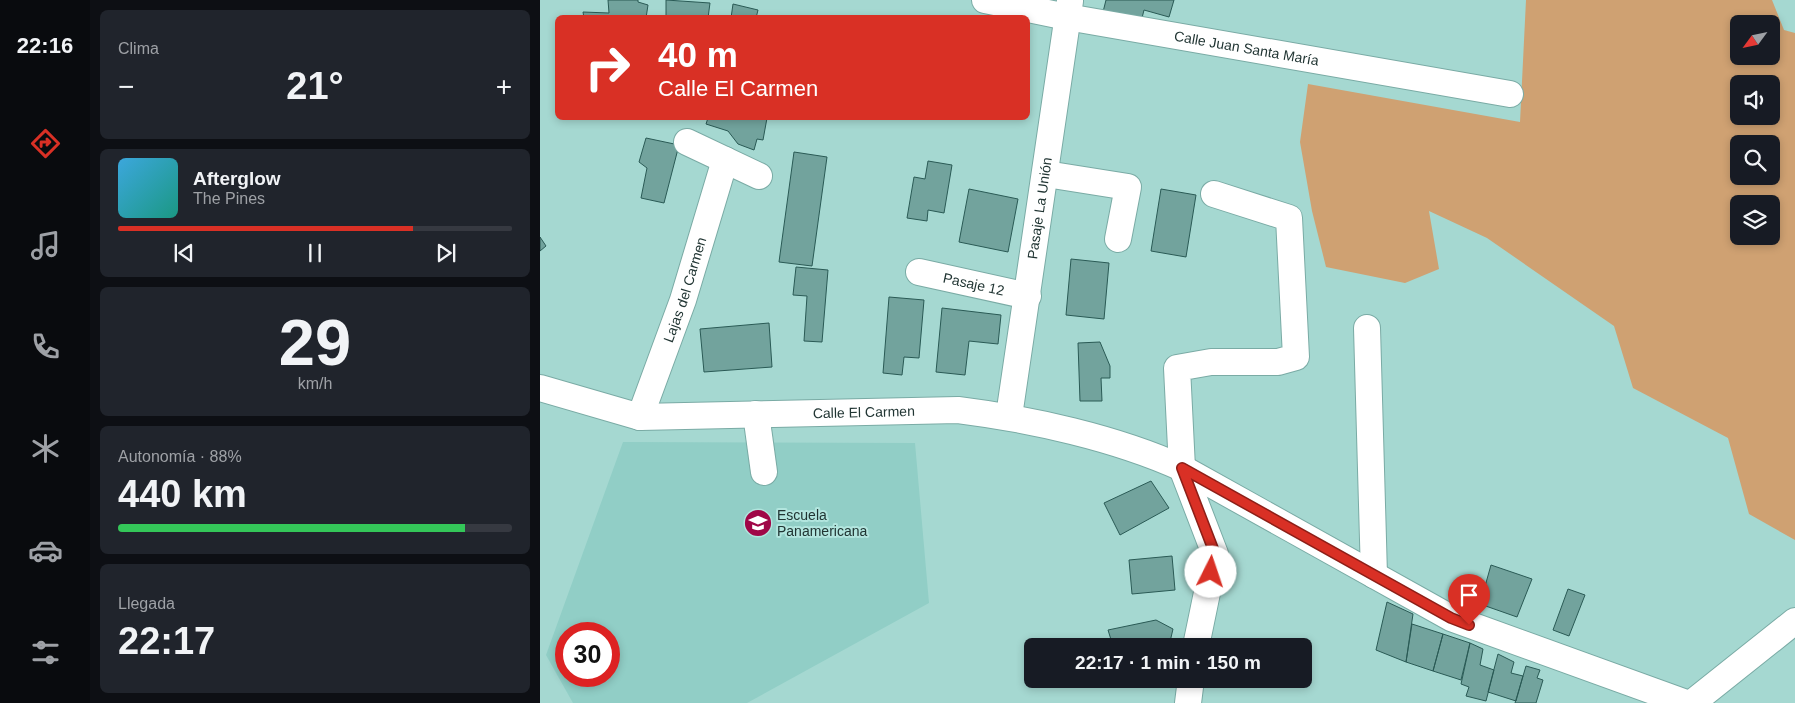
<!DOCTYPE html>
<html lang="es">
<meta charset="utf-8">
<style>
:root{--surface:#171b24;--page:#20242c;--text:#f1f3f6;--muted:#9ea1a6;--line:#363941;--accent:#d93025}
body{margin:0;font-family:Arial,sans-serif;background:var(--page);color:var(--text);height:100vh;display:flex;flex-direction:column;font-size:19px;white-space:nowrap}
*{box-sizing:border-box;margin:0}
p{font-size:16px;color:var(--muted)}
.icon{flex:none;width:28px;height:28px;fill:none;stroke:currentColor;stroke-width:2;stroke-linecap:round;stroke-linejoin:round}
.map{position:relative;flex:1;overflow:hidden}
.details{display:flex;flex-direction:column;gap:10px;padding:10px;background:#0d0f14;width:450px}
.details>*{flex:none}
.hud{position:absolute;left:15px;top:15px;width:475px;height:105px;border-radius:8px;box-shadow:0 2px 8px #0003;background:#d93025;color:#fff;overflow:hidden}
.needle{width:32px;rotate:237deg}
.buttons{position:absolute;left:1190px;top:15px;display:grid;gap:10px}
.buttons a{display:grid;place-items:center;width:50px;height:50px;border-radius:8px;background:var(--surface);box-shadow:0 2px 8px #0003;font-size:25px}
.speed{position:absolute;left:15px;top:622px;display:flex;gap:10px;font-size:25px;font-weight:700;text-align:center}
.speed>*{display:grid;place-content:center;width:65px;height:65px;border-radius:50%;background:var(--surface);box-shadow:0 2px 8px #0003;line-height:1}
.speed .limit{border:8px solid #d22;background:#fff;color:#111}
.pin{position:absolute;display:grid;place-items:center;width:42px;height:42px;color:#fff;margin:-51px -21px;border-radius:50% 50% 50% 0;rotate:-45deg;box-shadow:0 0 5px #0007}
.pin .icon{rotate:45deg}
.me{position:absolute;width:55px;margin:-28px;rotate:4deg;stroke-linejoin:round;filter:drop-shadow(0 0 4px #0008)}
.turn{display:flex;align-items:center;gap:18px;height:105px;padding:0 20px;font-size:22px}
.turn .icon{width:65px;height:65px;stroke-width:2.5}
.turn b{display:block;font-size:35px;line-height:42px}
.big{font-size:38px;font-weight:700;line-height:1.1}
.details .tile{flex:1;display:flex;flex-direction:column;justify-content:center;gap:8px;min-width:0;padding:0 18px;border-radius:8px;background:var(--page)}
.details .dial{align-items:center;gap:0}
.dial b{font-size:65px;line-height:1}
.song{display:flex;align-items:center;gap:15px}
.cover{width:60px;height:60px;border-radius:8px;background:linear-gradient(135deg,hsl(200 70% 55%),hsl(170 70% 35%))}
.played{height:5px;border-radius:2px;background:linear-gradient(90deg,var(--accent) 75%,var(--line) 75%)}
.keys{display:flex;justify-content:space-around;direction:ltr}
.heat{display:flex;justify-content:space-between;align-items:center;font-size:28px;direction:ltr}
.charge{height:8px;border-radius:4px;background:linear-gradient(90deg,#34c759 88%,var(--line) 0)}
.trip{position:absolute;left:484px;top:638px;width:288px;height:50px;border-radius:8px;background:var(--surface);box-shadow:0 2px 8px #0003;font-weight:700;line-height:50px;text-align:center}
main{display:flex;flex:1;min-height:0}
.menu{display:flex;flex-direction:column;width:90px;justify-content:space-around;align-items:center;background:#090b0e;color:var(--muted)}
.menu .icon{width:35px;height:35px}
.menu .on{color:var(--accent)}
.menu b{font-size:22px;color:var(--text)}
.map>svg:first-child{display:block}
.built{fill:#91cec6;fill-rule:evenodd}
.green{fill:#cfa172;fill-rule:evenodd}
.building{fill:#72a39d;stroke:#2a5a55}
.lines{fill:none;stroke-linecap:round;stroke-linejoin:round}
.minor-casing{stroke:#7aaba5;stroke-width:28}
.minor{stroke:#fff;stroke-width:26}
.route-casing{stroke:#8d1f18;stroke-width:12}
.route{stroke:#d93025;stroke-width:9}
.labels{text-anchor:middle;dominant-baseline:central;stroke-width:4;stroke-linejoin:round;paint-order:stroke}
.street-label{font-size:14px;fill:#213533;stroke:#b2e5de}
.poi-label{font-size:14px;fill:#213533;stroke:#b2e5de;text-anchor:start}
</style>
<main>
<nav class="menu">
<b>22:16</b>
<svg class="icon on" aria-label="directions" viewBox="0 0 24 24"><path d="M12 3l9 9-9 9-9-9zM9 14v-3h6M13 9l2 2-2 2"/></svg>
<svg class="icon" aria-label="music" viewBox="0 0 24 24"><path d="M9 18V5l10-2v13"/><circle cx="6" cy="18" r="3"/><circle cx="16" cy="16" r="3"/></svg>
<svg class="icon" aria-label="phone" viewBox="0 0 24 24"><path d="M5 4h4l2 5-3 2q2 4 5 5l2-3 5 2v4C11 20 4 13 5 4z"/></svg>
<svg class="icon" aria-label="climate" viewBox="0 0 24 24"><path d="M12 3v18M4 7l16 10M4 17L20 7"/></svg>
<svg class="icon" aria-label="car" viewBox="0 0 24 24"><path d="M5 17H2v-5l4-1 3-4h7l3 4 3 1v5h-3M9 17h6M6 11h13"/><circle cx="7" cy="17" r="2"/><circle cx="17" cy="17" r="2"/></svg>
<svg class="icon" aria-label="filters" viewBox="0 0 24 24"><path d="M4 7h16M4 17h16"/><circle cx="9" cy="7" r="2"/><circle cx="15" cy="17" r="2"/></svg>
</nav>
<section class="details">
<div class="tile"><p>Clima</p>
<div class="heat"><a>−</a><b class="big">21°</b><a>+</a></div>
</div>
<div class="tile">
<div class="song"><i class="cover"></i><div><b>Afterglow</b><p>The Pines</p></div></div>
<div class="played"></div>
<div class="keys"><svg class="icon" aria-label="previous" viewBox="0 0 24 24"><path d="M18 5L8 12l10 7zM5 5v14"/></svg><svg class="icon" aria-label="pause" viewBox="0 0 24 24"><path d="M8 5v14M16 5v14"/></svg><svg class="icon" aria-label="next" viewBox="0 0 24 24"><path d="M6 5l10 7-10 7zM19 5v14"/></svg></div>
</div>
<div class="tile dial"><b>29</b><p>km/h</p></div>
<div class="tile"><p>Autonomía · 88%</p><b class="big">440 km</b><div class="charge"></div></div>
<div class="tile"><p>Llegada</p><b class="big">22:17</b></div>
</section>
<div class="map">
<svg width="1255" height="703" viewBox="0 0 1255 703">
<rect width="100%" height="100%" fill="#a5d8d1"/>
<!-- built -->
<path class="built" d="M83 442 375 443 389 603 207 703H33L6 655ZM26 634H69V676H26Z"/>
<!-- green -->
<path class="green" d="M986 0H1232L1244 30 1255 33V540L1209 514 1188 438 1093 388 1074 326 947 238 889 211 899 269 865 283 786 267 772 211 760 142 768 84 980 122ZM1199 24H1231V56H1199ZM1199 84H1231V116H1199ZM1199 144H1231V176H1199ZM1199 204H1231V236H1199Z"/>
<!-- building -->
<path class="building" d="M68 0H98V2L108 5 106 18H44L43 12 69 13Z
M126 0 170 3 168 18H123L126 16Z
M566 0H634L629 17 604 10 601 22 563 12Z
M193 4 218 10 216 18H191Z
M168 118H227L223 140 217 139 214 150 198 144 188 131 166 124Z
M106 138 139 145 124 203 101 198 107 168 99 162Z
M254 152 287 157 272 266 239 262Z
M388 161 412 165 404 213 388 210 387 221 367 218 374 177 385 179Z
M429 189 478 199 468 252 419 242Z
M621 189 656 195 646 257 611 251Z
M0 237 6 246 0 251Z
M531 259 569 263 564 319 526 315Z
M256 267 288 270 282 342 264 341 267 296 253 295Z
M349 297 384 300 379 358 364 357 362 375 343 373Z
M402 308 461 315 458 344 429 341 425 375 396 372Z
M229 323 232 367 164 372 160 329Z
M560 342 570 366V378H561L562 401H540L538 343Z
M611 481 629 508 580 535 564 503Z
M632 556 635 590 592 594 589 560Z
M951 565 992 579 977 617 940 604Z
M1028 589 1045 595 1029 636 1013 630Z
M847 602 873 614 866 662 836 650Z
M616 620 633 629 629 646H573L568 630Z
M872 624 903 634 893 671 866 662Z
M903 634 930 643 921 680 893 671Z
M930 643 943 649 940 665 954 670 946 701 926 696 929 687 921 684Z
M958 654 974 662 971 673 983 676 976 701 948 692Z
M986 666 1000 670 997 678 1003 680 996 703H975Z"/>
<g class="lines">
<defs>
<g id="minor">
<path id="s1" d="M445 0 527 17 970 94"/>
<path d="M147 142 219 176"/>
<path d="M506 174 588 187 578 239"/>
<path id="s2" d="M379 272 488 296"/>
<path d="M827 328 834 575"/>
<path id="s3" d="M0 388 100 417 418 410C490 419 576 438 642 468L911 618 1146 703"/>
<path d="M216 414 224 472"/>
<path id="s4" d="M469 416 530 1"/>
<path id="s5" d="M100 417 143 300 185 160"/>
<path d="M656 646 675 554 642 468 637 368 671 362H738L756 357 749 218 674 194"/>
<path d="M648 703 651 679"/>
<path d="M1152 703 1255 621"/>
</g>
</defs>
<!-- minor casing -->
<use href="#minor" class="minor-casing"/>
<!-- minor -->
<use href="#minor" class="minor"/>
</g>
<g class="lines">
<defs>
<path id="route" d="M671 572 675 554 642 468 911 618 929 625"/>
</defs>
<!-- route casing -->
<use href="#route" class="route-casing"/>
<!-- route -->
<use href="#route" class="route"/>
</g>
<!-- icons -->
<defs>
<symbol id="school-disc" viewBox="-11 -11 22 22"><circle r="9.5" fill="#a00647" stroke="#b2e5de"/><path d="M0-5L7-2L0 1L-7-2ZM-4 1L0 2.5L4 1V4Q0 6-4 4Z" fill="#fff"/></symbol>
</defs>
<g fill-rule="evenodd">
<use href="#school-disc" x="202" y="507" width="32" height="32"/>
</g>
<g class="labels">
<!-- street labels -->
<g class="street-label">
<text stroke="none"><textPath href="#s1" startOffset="266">Calle Juan Santa María</textPath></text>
<text stroke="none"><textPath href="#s4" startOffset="210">Pasaje La Unión</textPath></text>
<text stroke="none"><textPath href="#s2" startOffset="56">Pasaje 12</textPath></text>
<text stroke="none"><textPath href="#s5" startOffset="135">Lajas del Carmen</textPath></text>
<text stroke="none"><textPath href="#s3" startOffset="328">Calle El Carmen</textPath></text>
</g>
<!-- poi labels -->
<g class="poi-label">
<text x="237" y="515">Escuela<tspan x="237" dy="16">Panamericana</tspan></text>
</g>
</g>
</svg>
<div class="buttons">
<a><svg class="needle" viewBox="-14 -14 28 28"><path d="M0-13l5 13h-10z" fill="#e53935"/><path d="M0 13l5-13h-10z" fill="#9ea1a6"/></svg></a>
<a><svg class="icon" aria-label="sound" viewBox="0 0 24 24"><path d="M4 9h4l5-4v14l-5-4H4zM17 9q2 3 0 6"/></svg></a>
<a><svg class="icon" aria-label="search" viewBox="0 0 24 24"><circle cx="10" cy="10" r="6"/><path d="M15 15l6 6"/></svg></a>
<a><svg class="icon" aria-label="layers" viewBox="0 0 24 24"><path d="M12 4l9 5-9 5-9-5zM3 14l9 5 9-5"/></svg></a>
</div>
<div class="speed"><div class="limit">30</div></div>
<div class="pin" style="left:929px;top:625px;background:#d93025"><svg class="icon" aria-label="arrive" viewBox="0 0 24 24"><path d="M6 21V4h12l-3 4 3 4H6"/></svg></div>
<svg class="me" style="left:671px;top:572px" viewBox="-20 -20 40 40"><circle r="19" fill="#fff"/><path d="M0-13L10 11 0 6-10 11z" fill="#d93025"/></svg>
<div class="trip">22:17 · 1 min · 150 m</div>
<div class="hud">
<div class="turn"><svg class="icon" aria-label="right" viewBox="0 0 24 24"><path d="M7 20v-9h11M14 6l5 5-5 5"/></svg><div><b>40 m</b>Calle El Carmen</div></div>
</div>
</div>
</main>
